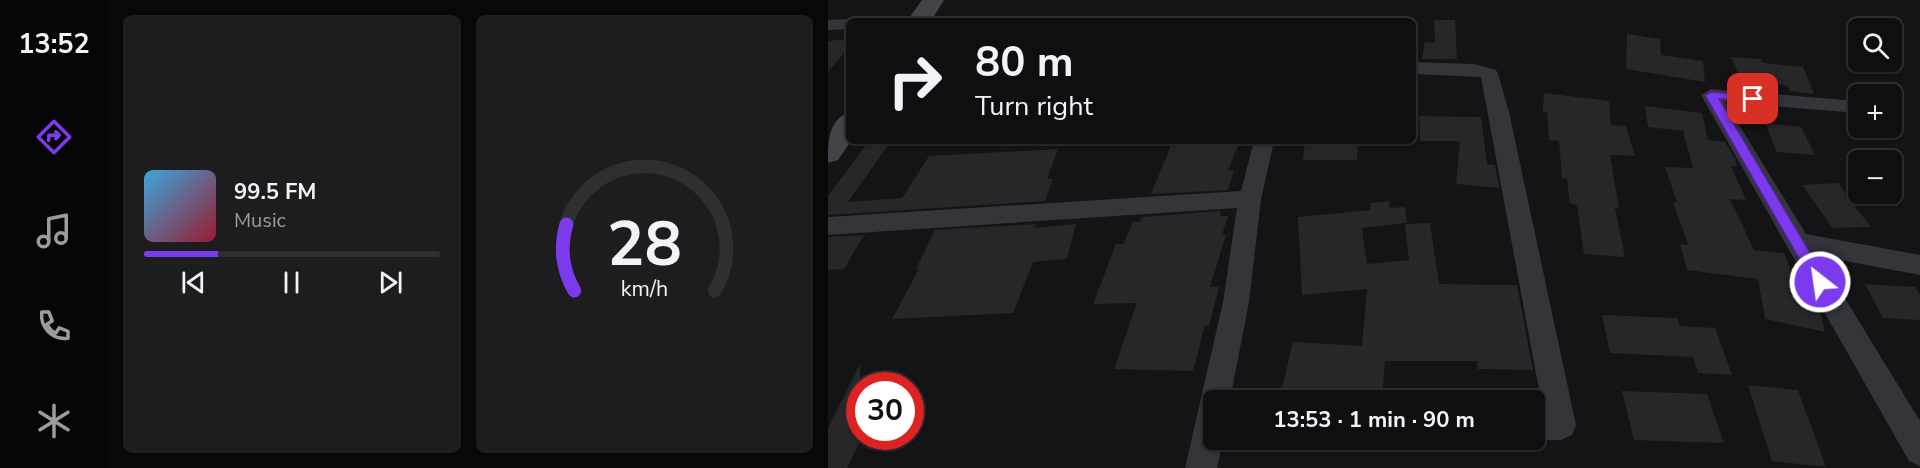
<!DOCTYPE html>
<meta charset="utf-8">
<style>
:root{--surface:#0f0e10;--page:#1d1c1e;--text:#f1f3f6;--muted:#9b9c9f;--line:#2f2e30;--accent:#7c3aed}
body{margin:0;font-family:"Nunito Sans",sans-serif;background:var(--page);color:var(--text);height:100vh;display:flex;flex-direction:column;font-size:22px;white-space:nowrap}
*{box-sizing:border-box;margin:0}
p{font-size:20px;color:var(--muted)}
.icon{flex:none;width:33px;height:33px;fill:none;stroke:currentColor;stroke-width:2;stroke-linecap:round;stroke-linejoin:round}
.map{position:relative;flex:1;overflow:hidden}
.side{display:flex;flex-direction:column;gap:15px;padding:15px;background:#080809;width:720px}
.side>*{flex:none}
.banner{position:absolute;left:18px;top:18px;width:570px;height:126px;border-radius:9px;box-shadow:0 2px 4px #0004,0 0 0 2px var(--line);background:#0f0e10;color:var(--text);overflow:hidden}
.tools{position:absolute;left:1020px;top:18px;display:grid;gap:12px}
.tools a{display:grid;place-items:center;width:54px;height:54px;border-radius:9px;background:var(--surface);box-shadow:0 2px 4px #0004,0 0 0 2px var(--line);font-size:30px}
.speed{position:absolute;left:18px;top:372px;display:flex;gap:12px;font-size:30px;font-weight:700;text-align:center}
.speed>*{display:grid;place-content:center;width:78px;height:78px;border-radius:50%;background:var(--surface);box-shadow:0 2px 4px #0004,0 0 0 2px var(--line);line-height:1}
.speed .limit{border:9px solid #d22;background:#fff;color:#111}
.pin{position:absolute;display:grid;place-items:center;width:51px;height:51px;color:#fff;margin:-26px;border-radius:12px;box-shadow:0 3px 9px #0006}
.me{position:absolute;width:66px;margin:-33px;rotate:330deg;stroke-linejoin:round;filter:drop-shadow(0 0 4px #0008)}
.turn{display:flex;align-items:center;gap:21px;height:126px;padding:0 30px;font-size:27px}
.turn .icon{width:78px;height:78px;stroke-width:2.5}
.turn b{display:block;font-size:42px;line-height:51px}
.side .tile{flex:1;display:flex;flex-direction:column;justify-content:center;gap:9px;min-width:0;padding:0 21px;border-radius:9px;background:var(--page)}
.side .dial{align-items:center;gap:0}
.dial svg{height:156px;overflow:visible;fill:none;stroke:var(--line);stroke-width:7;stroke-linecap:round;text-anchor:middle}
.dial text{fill:var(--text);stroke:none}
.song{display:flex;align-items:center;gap:18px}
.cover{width:72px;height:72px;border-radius:9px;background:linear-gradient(135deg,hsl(200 70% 55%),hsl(350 70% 35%))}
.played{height:6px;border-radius:3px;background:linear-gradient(90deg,var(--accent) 25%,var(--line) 25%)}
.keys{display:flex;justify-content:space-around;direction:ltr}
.side .tiles{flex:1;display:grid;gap:15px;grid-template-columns:repeat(2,1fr)}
.trip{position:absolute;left:375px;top:390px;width:342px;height:60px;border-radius:9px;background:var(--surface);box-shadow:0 2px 4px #0004,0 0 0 2px var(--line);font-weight:700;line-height:60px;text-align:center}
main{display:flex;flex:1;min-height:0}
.tabs{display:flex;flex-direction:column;width:108px;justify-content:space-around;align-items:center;background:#060606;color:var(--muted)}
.tabs .icon{width:42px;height:42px}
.tabs .on{color:var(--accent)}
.tabs b{font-size:27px;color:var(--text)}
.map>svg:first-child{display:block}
.building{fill:#272629}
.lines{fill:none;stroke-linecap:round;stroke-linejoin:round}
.street{fill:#34343b;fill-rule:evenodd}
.secondary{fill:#42434b;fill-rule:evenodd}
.route{fill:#7c3aed;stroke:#51269a;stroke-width:1.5}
</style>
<main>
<nav class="tabs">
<b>13:52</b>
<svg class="icon on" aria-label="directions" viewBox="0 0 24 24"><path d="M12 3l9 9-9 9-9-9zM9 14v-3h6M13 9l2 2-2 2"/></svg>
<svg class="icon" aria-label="music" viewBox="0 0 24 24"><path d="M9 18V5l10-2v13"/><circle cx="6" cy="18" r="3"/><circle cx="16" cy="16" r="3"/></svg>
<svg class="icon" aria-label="phone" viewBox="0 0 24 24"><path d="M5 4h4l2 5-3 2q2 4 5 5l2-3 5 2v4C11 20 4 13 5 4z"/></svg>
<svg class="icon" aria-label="climate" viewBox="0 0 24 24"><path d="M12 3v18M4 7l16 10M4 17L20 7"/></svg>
</nav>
<section class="side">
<div class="tiles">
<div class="tile">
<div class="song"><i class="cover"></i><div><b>99.5 FM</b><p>Music</p></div></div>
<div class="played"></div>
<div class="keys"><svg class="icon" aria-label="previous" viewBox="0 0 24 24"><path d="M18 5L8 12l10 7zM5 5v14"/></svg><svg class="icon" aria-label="pause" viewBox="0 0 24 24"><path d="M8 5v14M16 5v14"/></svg><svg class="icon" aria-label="next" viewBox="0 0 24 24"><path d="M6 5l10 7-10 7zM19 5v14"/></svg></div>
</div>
<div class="tile dial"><svg viewBox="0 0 100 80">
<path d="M14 69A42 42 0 1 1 86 69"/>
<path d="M14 69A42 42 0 0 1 10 35" stroke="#7c3aed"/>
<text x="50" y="56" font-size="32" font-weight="700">28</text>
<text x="50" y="72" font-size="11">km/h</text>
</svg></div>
</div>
</section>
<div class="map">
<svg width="1092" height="468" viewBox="0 0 1092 468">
<rect width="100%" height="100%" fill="#141315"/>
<!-- building -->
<path class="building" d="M606 20H627L629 59H594L597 42 607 43Z
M799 34 832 39 833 55 875 61 877 82 798 69Z
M21 39V47L0 72V41Z
M903 57 933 59 935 63 975 67 986 94 962 91 959 85 914 82Z
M716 93 781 101 783 125 798 126 807 156 782 155 791 208H787L797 257 756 254 749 205 742 204 739 179 734 178 731 141 721 140 719 112H715Z
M817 106 874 113 880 140 897 142 907 159 909 166H903L918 200 902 199 926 250 956 253 974 297 987 300 991 308 997 332 937 319 930 279 859 270 852 244 860 245 845 202H849L837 167 865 168 855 131 820 127Z
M591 116 653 117 659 164 667 165 671 188 628 184 632 141H592Z
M937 123 973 127 987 155 949 152Z
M41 141H63L20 202 74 198 101 156 230 149 219 179H225L217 201 0 215V196Z
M345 141H412L400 170 406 171 400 190 323 194Z
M477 141 530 142 529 160H475Z
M1010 183 1019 196 1043 227 1005 228 974 185Z
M561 201 562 208 577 207 579 223 534 228 539 264 581 260 577 224 602 223 611 284 689 285 705 370 650 369 649 361H557L554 400H451L465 342 534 346 539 289 474 295 470 217 543 210 542 203Z
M393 211 392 216H400L394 235H398L382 287H391L381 326 377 325 365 371 286 369 309 303 265 304 288 244H295L305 221 312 222 314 217Z
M208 224 206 228 248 224 239 259 205 262 185 313 64 319 91 269H88L107 230Z
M36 235 16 269 0 270V237Z
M1037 284 1087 287 1092 295V320L1055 318Z
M774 315 849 318 852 326 887 328 904 375 870 373 865 357 782 353Z
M32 364V441L19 468H0V428Z
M920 385 970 390 998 467 944 461Z
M794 391 879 394 896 443 806 440Z"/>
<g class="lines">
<!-- street -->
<path class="street" d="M21 19 27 21H21V29L0 30V20Z
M585 62 646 64 668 70 670 74 681 112 748 425 744 435 733 440H703H706V411H715L653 77 585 74Z
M883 89 1030 101V113L897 102 978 234 1092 255V275L991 256 1092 421V466L1081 461 873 95Z
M426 141H446L433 199 421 302 402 400H386V440H395L389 468H357L395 302 409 208 0 235V217L413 191Z"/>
<!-- secondary -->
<path class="secondary" d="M94 0H116L103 21H79Z
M21 113 23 141 10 160 0 163C0 142 0 119 21 113Z"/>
</g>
<!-- route -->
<path class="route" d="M883 92 925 95 931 99 925 102 891 99 997 278 1000 282 997 286H987L877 95Z"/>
</svg>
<div class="tools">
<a><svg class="icon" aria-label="search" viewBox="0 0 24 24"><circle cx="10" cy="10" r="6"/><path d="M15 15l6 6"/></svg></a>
<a>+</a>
<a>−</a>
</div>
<div class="speed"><div class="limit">30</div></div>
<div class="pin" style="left:925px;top:99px;background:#d93025"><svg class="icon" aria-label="arrive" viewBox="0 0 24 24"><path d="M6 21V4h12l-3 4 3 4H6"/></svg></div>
<svg class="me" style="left:992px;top:282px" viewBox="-20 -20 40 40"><circle r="17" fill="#7c3aed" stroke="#fff" stroke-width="3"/><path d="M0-11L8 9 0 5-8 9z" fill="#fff"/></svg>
<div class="trip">13:53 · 1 min · 90 m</div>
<div class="banner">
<div class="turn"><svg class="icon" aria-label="right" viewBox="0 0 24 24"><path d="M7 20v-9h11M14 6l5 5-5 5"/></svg><div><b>80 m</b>Turn right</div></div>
</div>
</div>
</main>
